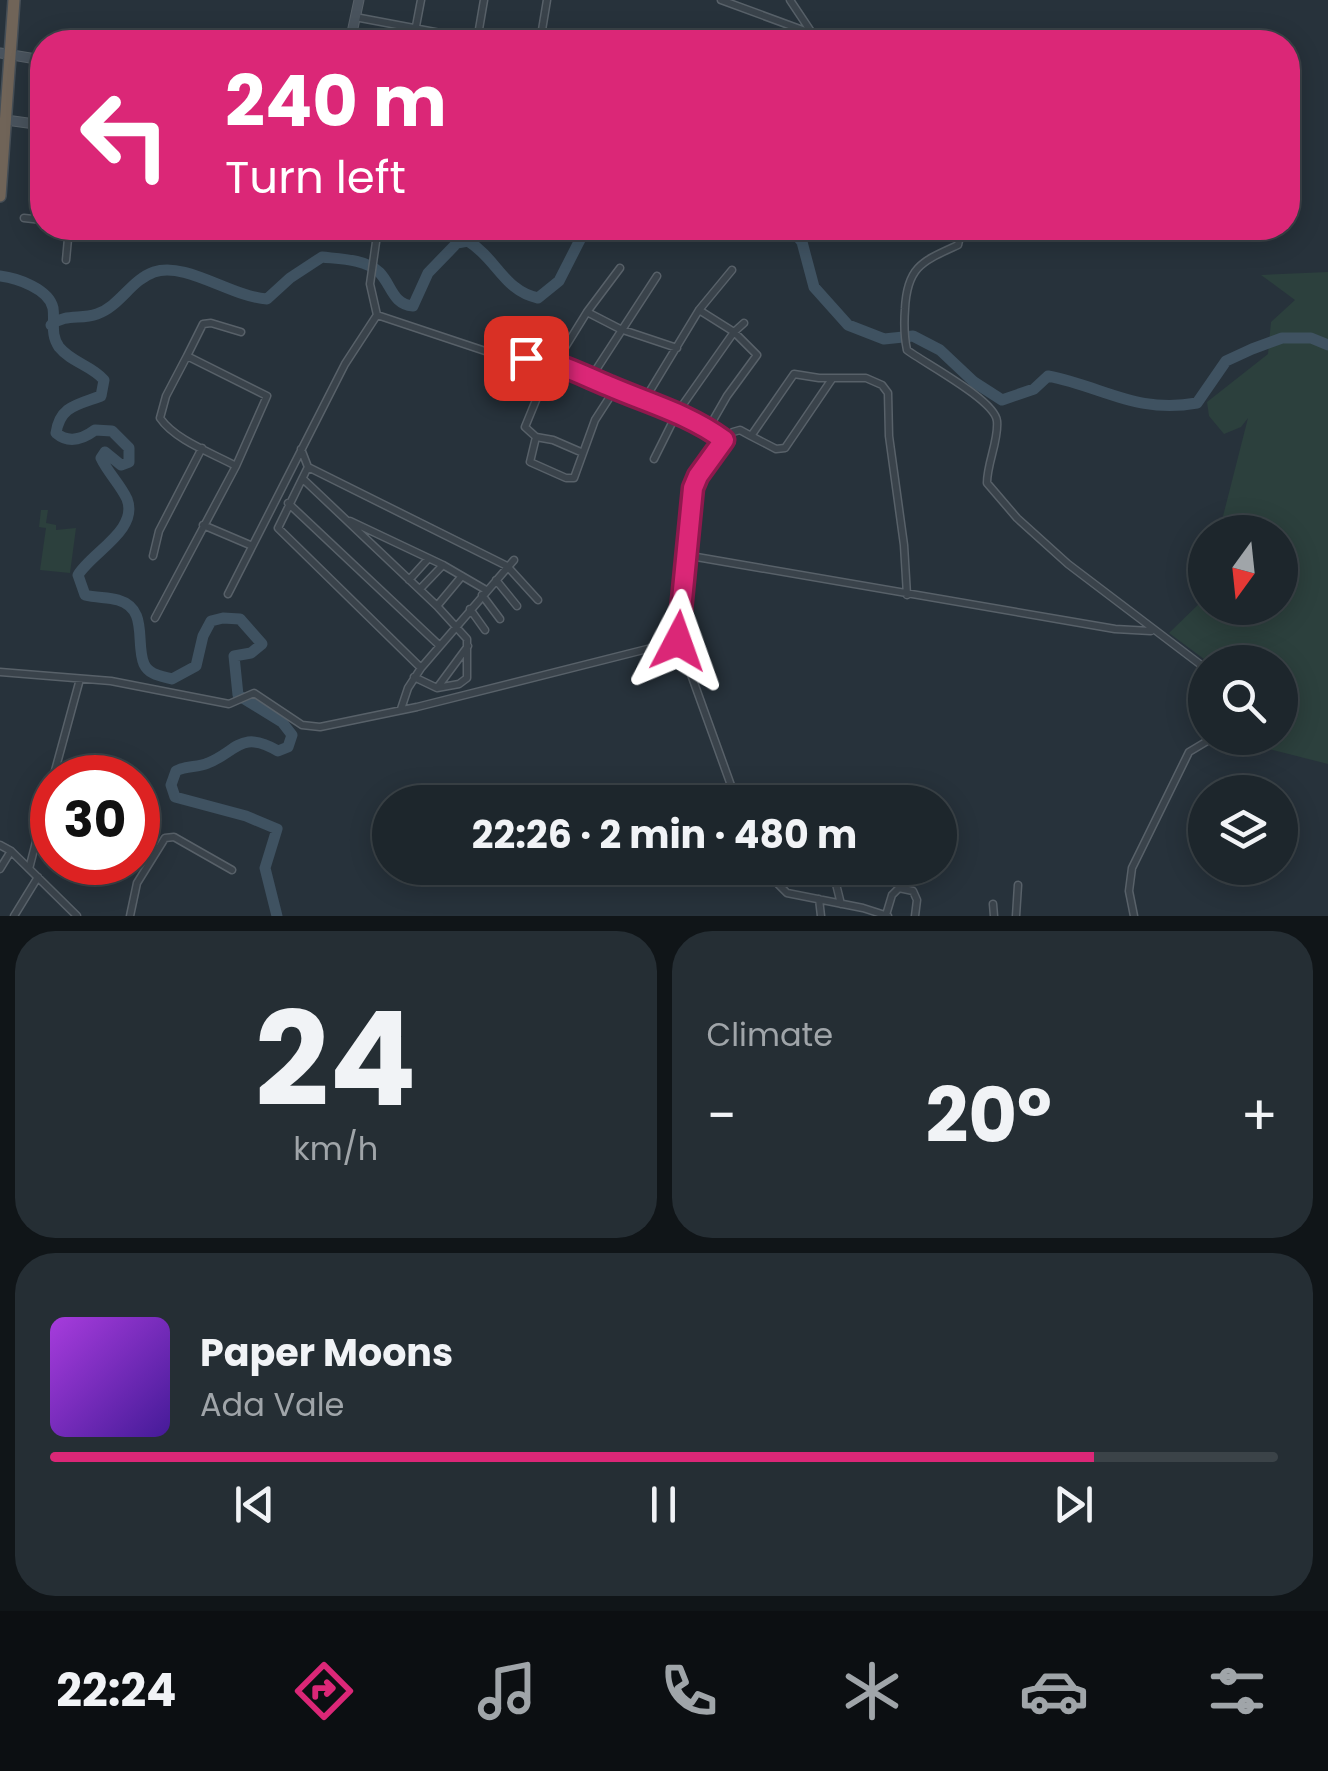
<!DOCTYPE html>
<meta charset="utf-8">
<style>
:root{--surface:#1d262c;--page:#252e34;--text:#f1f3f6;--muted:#a0a5a9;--line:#3b4348;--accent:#db2777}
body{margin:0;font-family:Poppins,sans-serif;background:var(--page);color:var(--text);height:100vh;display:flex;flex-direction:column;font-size:38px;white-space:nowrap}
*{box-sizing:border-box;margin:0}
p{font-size:32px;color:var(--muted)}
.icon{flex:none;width:55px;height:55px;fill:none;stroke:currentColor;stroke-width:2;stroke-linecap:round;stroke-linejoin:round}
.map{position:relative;height:916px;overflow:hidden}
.drawer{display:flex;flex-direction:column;gap:15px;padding:15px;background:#101518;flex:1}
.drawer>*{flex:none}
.top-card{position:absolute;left:30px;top:30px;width:1270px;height:210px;border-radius:40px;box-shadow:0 5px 25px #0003,0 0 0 2px var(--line);background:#db2777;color:#fff;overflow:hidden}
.needle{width:65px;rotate:195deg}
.fabs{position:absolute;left:1188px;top:515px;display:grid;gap:20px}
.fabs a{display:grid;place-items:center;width:110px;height:110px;border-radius:50%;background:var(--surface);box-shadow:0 5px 25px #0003,0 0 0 2px var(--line);font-size:50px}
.speed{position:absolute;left:30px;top:755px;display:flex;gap:20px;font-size:50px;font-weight:700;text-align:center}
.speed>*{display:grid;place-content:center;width:130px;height:130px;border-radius:50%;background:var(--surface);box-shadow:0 5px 25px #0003,0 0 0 2px var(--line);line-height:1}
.speed .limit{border:15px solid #d22;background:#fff;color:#111}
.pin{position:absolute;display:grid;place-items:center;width:85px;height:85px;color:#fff;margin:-42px;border-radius:20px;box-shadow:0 5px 15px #0006}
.me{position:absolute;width:110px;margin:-55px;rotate:4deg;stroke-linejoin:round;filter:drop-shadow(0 0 8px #0008)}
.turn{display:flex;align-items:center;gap:35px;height:210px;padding:0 30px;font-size:45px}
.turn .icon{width:130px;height:130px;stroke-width:2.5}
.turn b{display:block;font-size:70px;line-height:85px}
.big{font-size:75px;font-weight:700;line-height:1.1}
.drawer .tile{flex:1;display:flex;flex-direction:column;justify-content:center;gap:15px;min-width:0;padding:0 35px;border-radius:40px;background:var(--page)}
.drawer .dial{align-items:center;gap:0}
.dial b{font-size:130px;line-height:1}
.song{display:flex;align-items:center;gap:30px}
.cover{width:120px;height:120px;border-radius:15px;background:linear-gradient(135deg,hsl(280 70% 55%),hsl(260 70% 35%))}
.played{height:10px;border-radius:5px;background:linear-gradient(90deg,var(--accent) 85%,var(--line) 85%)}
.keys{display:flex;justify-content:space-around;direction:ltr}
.heat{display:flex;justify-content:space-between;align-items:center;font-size:55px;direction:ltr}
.drawer .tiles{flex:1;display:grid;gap:15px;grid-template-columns:1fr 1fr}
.tile:last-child{grid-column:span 2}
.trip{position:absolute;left:372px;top:785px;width:585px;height:100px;border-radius:50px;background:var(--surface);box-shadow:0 5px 25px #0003,0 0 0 2px var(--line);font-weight:700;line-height:100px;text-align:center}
.dock{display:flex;height:160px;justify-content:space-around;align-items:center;background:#0c0f12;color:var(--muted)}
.dock .icon{width:70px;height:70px}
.dock .on{color:var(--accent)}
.dock b{font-size:45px;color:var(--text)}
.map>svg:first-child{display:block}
.green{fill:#2c403d}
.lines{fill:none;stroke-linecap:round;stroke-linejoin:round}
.river{stroke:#3f5261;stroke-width:11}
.street-casing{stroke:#586169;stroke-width:9}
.secondary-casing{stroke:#586169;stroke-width:11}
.highway-casing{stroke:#454e56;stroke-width:14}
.street{stroke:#3a434b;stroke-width:6}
.secondary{stroke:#49535d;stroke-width:9}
.highway{stroke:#706458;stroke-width:11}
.route-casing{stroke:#8e194d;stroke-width:25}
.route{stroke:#db2777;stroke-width:18}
</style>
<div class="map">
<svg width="1328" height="916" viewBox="0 0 1328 916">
<rect width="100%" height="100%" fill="#27323b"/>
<!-- green -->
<path class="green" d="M1328 272V764L1250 744 1249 738H1280V662H1208L1169 633 1205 598V608H1280V532H1219L1248 418 1241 427 1224 434 1209 416 1207 402 1268 354 1271 322 1295 300 1261 275Z
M41 510H48L46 523 56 525V530L76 528 70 573 40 570 46 528 39 527Z"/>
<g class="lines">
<!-- river -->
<path class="river" d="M791 228 802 242 814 287 848 325 884 339 913 336 940 350 974 382 1002 400 1034 389 1048 376C1104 387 1137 414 1197 403L1226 361 1252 349 1282 338H1311L1328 345
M0 276C17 278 49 289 53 308 55 322 50 334 59 347 72 363 91 365 104 380L101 396C77 405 60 406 56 433 69 444 83 439 95 430L112 431 129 448V462L121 465 105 452 101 458C108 473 120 484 127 499 139 530 92 552 78 575L85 595C96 598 108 597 118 600 149 609 135 643 144 664 149 675 161 676 172 679L196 666 203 636 211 621 223 618 240 619 262 644 251 653 234 656 238 695 282 722 292 735 288 747 278 751C241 729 236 752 208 763 197 768 187 765 176 771L171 785 175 797 246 816 277 829 265 868 277 916
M51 325C66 313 80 320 97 314 120 306 131 280 154 272 185 261 232 297 267 299L290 278 322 257C340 259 365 259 379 272 392 285 392 304 413 306L428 273 457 243 468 241C497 259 504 291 538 298L559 281 586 228"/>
<defs>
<path id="street" d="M721 0 808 32
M790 0 818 42
M355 17 488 42
M477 41 484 0
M413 42 421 0
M540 42 547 0
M24 218 42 220
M962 228 958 245C923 261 907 266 905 309 904 322 904 336 907 350 924 363 995 400 997 421 999 440 987 463 987 483L1017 518 1068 564 1205 668
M514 232 515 228
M220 237 222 228
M66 260 69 228
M699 310 734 332 757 355 727 396 708 429
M587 312 620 268
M377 315 509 359 533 358 555 364 682 415 724 440
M187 356 166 396 160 418C175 440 212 453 236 466
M590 379 657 276
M615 389 595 420 574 478H566L530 462 536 437 525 427 543 383 587 312 620 329 677 348
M645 399 699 310 732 270
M751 436 776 449 785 448 832 379
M536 437 553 440 583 453
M301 449 308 467 507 566 538 600
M654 459 677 413 734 332 744 323
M308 467 278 528 421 668
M303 479 437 606 467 639V678L459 684 437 688 414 677
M288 503 440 646
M350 521 443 565 486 590
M203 525 250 545
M685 555 1115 629 1151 631
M153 556 159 531 202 448
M409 580 428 559
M496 580 517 606
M420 589 443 565
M228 594 345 364 377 315 370 284 378 228
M482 595 500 619
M437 606 462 576
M470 609 485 630
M155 618 236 466 267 396 187 356 203 324 211 323 241 332
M0 672 111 681 229 704 254 693 302 725 320 727 417 707 679 641
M437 688 468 646
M401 709 408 688 421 668 514 560
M53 778 80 679
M737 802 679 641 693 488 698 476 733 432 740 430 751 436 794 374 819 378H866L882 385 888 393 889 436 904 545 907 595
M0 845 11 851 77 916
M774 868 778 884 787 893 863 908 888 916
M832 868 841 904
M0 869 11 851
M29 869 52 779
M819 899 821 916
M993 904 994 916
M886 915 892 895 899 888 913 891 917 900 915 916
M14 916 38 877
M130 916 137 883 165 838 174 837 232 870
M1016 916 1018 885
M1134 916 1129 891 1132 868 1189 752 1209 740 1246 745 1245 738"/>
<path id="secondary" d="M350 42 359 0
M0 53 42 60
M6 120 42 125"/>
<path id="highway" d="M0 196 14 0"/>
</defs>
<!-- street casing -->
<use href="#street" class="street-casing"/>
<!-- secondary casing -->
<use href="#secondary" class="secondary-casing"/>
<!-- highway casing -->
<use href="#highway" class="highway-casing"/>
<!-- street -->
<use href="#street" class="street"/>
<!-- secondary -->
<use href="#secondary" class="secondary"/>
<!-- highway -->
<use href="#highway" class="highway"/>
</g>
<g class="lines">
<defs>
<path id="route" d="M526 358C555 360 582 375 609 386 648 403 689 414 724 440L698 476 693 488 678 641"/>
</defs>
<!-- route casing -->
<use href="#route" class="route-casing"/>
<!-- route -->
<use href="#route" class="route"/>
</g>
</svg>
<div class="fabs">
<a><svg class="needle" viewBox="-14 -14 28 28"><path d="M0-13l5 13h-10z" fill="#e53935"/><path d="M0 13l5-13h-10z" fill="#a0a5a9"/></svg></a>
<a><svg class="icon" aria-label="search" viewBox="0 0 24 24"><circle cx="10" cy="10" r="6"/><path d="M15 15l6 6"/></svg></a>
<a><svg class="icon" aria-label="layers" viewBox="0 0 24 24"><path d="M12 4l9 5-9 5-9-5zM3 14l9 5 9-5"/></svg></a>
</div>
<div class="speed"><div class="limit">30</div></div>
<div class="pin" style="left:526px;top:358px;background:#d93025"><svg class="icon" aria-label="arrive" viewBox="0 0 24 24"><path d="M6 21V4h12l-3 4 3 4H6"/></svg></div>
<svg class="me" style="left:678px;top:641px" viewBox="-20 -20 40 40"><path d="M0-17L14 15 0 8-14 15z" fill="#db2777" stroke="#fff" stroke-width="4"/></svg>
<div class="trip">22:26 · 2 min · 480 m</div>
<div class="top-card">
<div class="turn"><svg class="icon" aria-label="left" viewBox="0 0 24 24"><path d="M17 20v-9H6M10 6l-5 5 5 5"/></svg><div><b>240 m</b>Turn left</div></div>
</div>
</div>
<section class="drawer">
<div class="tiles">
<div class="tile dial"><b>24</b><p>km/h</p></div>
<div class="tile"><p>Climate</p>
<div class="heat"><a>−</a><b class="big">20°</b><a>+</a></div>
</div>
<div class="tile">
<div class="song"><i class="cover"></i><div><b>Paper Moons</b><p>Ada Vale</p></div></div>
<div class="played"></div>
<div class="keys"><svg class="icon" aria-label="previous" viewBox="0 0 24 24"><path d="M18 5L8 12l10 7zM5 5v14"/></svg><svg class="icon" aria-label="pause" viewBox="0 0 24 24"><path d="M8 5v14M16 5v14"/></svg><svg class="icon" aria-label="next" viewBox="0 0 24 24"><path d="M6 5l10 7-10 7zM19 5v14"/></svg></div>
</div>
</div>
</section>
<nav class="dock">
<b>22:24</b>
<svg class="icon on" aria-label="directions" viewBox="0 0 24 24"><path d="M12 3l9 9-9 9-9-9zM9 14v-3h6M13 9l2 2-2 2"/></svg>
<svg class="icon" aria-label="music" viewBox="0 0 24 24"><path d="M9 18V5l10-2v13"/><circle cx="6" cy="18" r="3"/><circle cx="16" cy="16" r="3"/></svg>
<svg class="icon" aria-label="phone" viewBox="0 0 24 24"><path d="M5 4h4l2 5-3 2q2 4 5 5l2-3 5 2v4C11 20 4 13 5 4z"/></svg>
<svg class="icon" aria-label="climate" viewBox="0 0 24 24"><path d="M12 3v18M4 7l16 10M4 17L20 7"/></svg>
<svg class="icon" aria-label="car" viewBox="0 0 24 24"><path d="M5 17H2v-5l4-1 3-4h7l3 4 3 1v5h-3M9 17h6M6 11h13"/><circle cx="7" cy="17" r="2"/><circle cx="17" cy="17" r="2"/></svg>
<svg class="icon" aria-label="filters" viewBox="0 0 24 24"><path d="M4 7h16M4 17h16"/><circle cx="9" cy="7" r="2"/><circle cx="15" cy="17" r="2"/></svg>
</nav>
